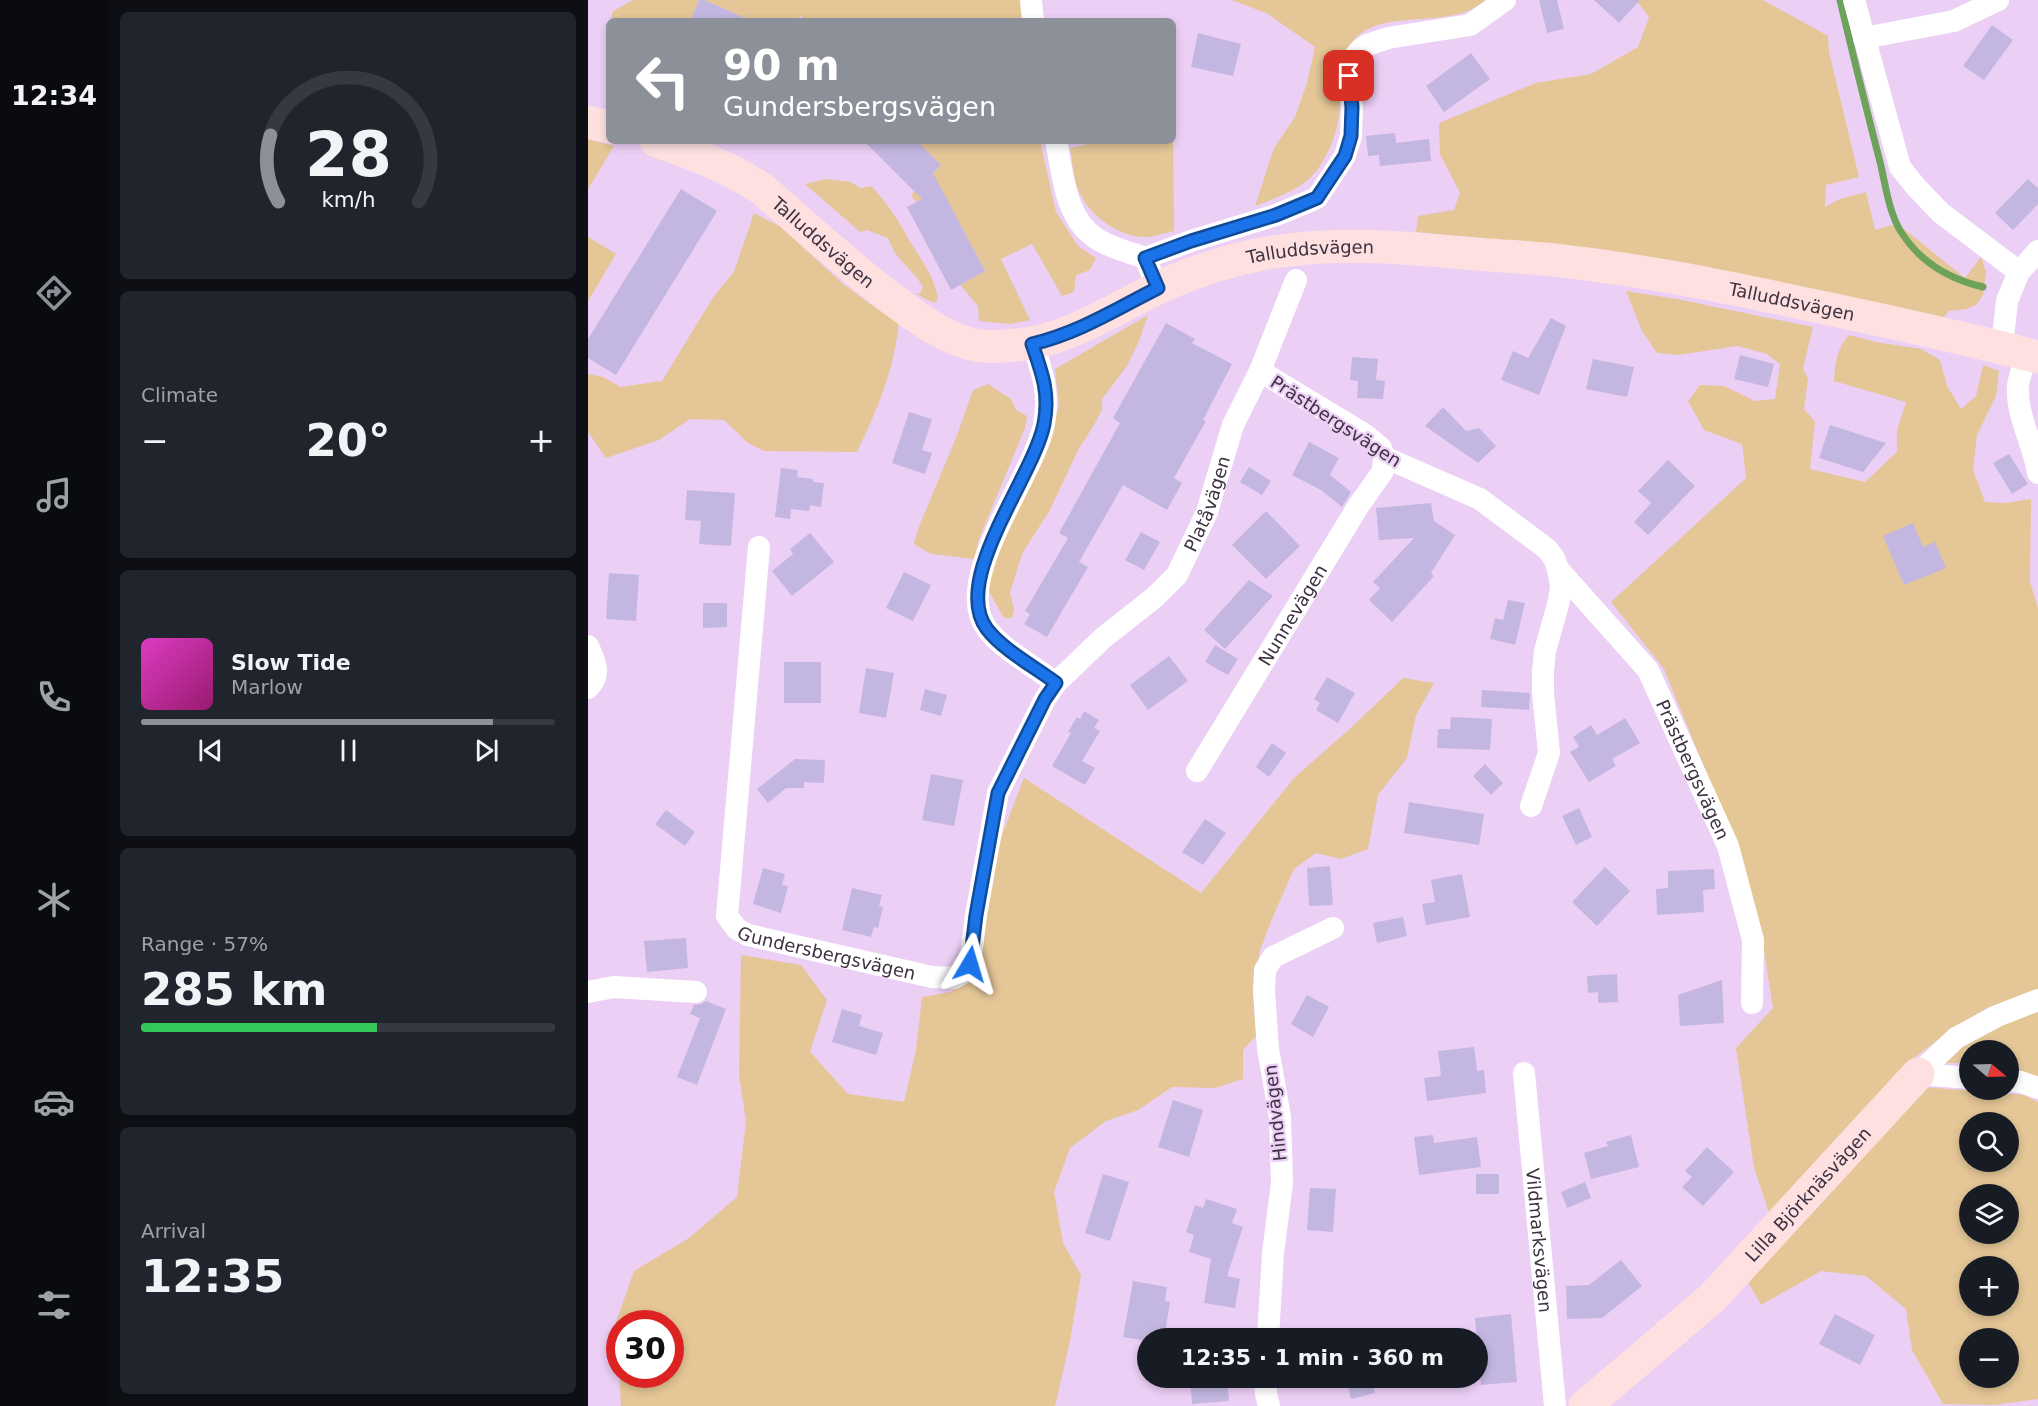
<!DOCTYPE html>
<meta charset="utf-8">
<style>
:root{--surface:#171b24;--page:#20242c;--text:#f1f3f6;--muted:#9ea1a6;--line:#363941;--accent:#8c9099}
body{margin:0;font-family:"DejaVu Sans",sans-serif;background:var(--page);color:var(--text);height:100vh;display:flex;flex-direction:column;font-size:22px;white-space:nowrap}
*{box-sizing:border-box;margin:0}
p{font-size:20px;color:var(--muted)}
.icon{flex:none;width:33px;height:33px;fill:none;stroke:currentColor;stroke-width:2;stroke-linecap:round;stroke-linejoin:round}
.map{position:relative;flex:1;overflow:hidden}
.panel{display:flex;flex-direction:column;gap:12px;padding:12px;background:#0d0f14;width:480px}
.panel>*{flex:none}
.guide{position:absolute;left:18px;top:18px;width:570px;height:126px;border-radius:9px;box-shadow:0 3px 9px #0003;background:#8c9099;color:#fff;overflow:hidden}
.needle{width:39px;rotate:109deg}
.fabs{position:absolute;left:1371px;top:1040px;display:grid;gap:12px}
.fabs a{display:grid;place-items:center;width:60px;height:60px;border-radius:50%;background:var(--surface);box-shadow:0 3px 9px #0003;font-size:30px}
.speed{position:absolute;left:18px;top:1310px;display:flex;gap:12px;font-size:30px;font-weight:700;text-align:center}
.speed>*{display:grid;place-content:center;width:78px;height:78px;border-radius:50%;background:var(--surface);box-shadow:0 3px 9px #0003;line-height:1}
.speed .limit{border:9px solid #d22;background:#fff;color:#111}
.pin{position:absolute;display:grid;place-items:center;width:51px;height:51px;color:#fff;margin:-26px;border-radius:12px;box-shadow:0 3px 9px #0006}
.me{position:absolute;width:66px;margin:-33px;rotate:7deg;stroke-linejoin:round;filter:drop-shadow(0 0 4px #0008)}
.turn{display:flex;align-items:center;gap:21px;height:126px;padding:0 18px;font-size:27px}
.turn .icon{width:78px;height:78px;stroke-width:2.5}
.turn b{display:block;font-size:42px;line-height:51px}
.big{font-size:45px;font-weight:800;line-height:1.1}
.panel .widget{flex:1;display:flex;flex-direction:column;justify-content:center;gap:9px;min-width:0;padding:0 21px;border-radius:9px;background:var(--page)}
.panel .dial{align-items:center;gap:0}
.dial svg{height:156px;overflow:visible;fill:none;stroke:var(--line);stroke-width:7;stroke-linecap:round;text-anchor:middle}
.dial text{fill:var(--text);stroke:none}
.song{display:flex;align-items:center;gap:18px}
.cover{width:72px;height:72px;border-radius:9px;background:linear-gradient(135deg,hsl(310 70% 55%),hsl(320 70% 35%))}
.played{height:6px;border-radius:3px;background:linear-gradient(90deg,var(--accent) 85%,var(--line) 85%)}
.keys{display:flex;justify-content:space-around;direction:ltr}
.heat{display:flex;justify-content:space-between;align-items:center;font-size:33px;direction:ltr}
.charge{height:9px;border-radius:4px;background:linear-gradient(90deg,#34c759 57%,var(--line) 0)}
.trip{position:absolute;left:549px;top:1328px;width:351px;height:60px;border-radius:30px;background:var(--surface);box-shadow:0 3px 9px #0003;font-weight:800;line-height:60px;text-align:center}
main{display:flex;flex:1;min-height:0}
.dock{display:flex;flex-direction:column;width:108px;justify-content:space-around;align-items:center;background:#090b0e;color:var(--muted)}
.dock .icon{width:42px;height:42px}
.dock .on{color:var(--accent)}
.dock b{font-size:27px;color:var(--text)}
.map>svg:first-child{display:block}
.green{fill:#e4c697;fill-rule:evenodd}
.lines{fill:none;stroke-linecap:round;stroke-linejoin:round}
.stream{stroke:#6da25b;stroke-width:7}
.building{fill:#c3b7e1}
.street{stroke:#fff;stroke-width:22}
.secondary{stroke:#fee0e1;stroke-width:33}
.route-casing{stroke:#114b97;stroke-width:15}
.route{stroke:#1a73e8;stroke-width:10}
.labels{text-anchor:middle;dominant-baseline:central;stroke-width:4.5;stroke-linejoin:round;paint-order:stroke}
.street-label{font-size:18px;fill:#3d3241;stroke:#eccff5}
</style>
<main>
<nav class="dock">
<b>12:34</b>
<svg class="icon on" aria-label="directions" viewBox="0 0 24 24"><path d="M12 3l9 9-9 9-9-9zM9 14v-3h6M13 9l2 2-2 2"/></svg>
<svg class="icon" aria-label="music" viewBox="0 0 24 24"><path d="M9 18V5l10-2v13"/><circle cx="6" cy="18" r="3"/><circle cx="16" cy="16" r="3"/></svg>
<svg class="icon" aria-label="phone" viewBox="0 0 24 24"><path d="M5 4h4l2 5-3 2q2 4 5 5l2-3 5 2v4C11 20 4 13 5 4z"/></svg>
<svg class="icon" aria-label="climate" viewBox="0 0 24 24"><path d="M12 3v18M4 7l16 10M4 17L20 7"/></svg>
<svg class="icon" aria-label="car" viewBox="0 0 24 24"><path d="M5 17H2v-5l4-1 3-4h7l3 4 3 1v5h-3M9 17h6M6 11h13"/><circle cx="7" cy="17" r="2"/><circle cx="17" cy="17" r="2"/></svg>
<svg class="icon" aria-label="filters" viewBox="0 0 24 24"><path d="M4 7h16M4 17h16"/><circle cx="9" cy="7" r="2"/><circle cx="15" cy="17" r="2"/></svg>
</nav>
<section class="panel">
<div class="widget dial"><svg viewBox="0 0 100 80">
<path d="M14 69A42 42 0 1 1 86 69"/>
<path d="M14 69A42 42 0 0 1 10 35" stroke="#8c9099"/>
<text x="50" y="56" font-size="32" font-weight="700">28</text>
<text x="50" y="72" font-size="11">km/h</text>
</svg></div>
<div class="widget"><p>Climate</p>
<div class="heat"><a>−</a><b class="big">20°</b><a>+</a></div>
</div>
<div class="widget">
<div class="song"><i class="cover"></i><div><b>Slow Tide</b><p>Marlow</p></div></div>
<div class="played"></div>
<div class="keys"><svg class="icon" aria-label="previous" viewBox="0 0 24 24"><path d="M18 5L8 12l10 7zM5 5v14"/></svg><svg class="icon" aria-label="pause" viewBox="0 0 24 24"><path d="M8 5v14M16 5v14"/></svg><svg class="icon" aria-label="next" viewBox="0 0 24 24"><path d="M6 5l10 7-10 7zM19 5v14"/></svg></div>
</div>
<div class="widget"><p>Range · 57%</p><b class="big">285 km</b><div class="charge"></div></div>
<div class="widget"><p>Arrival</p><b class="big">12:35</b></div>
</section>
<div class="map">
<svg width="1450" height="1406" viewBox="0 0 1450 1406">
<rect width="100%" height="100%" fill="#eccff5"/>
<!-- green -->
<path class="green" d="M45 0H111L102 21H22L25 11Z
M116 0H435V21H220L212 16 208 21H164Z
M644 0H897C862 33 790 4 763 44 749 65 754 83 752 106 751 132 736 171 713 185 699 194 683 200 667 206L686 148 707 117 719 83 727 47 680 14Z
M1048 0H1175L1240 36 1241 52 1271 177 1238 185 1237 207 1252 199 1278 192 1287 230 1303 225 1316 229 1377 278 1393 257 1398 272 1395 295 1388 305 1378 309 1361 311 1353 320 1095 262 1027 252 828 232 830 216 866 210 872 193 852 154 851 123 948 83 1003 74 1050 47 1061 17Z
M585 133 586 231C575 233 565 238 554 237 525 234 497 212 488 184 485 173 484 159 482 148L505 143 585 141Z
M0 139 26 146 0 189Z
M329 141H452L468 212 490 246 508 258 502 270 488 275 486 292 474 296 444 244 413 259 442 320 423 324 391 321 390 306 372 285 397 271 353 190 328 202 323 195 352 166Z
M238 179 263 182 272 188 283 186C299 202 310 220 321 240 333 259 346 276 350 299L346 303 328 294 332 293 335 287C323 266 308 262 300 238L279 230 272 232 217 184Z
M166 213 193 227 254 283 282 304 311 321C306 371 290 408 269 452L176 451 160 443 136 420 102 419 71 440 18 458 0 432V374L15 377 33 387 74 381 126 296 146 272Z
M0 237 28 254 0 301Z
M1038 291 1089 299 1225 327 1215 368 1220 379 1216 409 1227 422 1222 469 1277 482 1309 452V430L1318 402 1246 381C1247 365 1249 347 1261 335L1288 342 1333 349 1352 360 1359 386 1373 409 1388 396 1395 365 1411 371 1408 396 1389 435 1385 470 1397 502 1418 503 1443 499 1442 582 1450 608V991L1399 1008 1359 1033 1318 1064 1182 1215 1166 1168 1148 1048 1185 1008 1173 932 1147 843 1076 669 1023 602 1158 478 1154 444 1116 430 1100 401 1112 385 1136 386 1167 401 1187 399 1192 364 1179 354 1150 346 1090 355 1069 353 1054 331Z
M560 315 551 341 539 366 514 399V410L506 425 490 450 462 510 435 552 422 592 426 609 424 618H416L399 588 403 563 455 450 471 406 467 369Z
M400 384 423 399 428 410 439 416 437 428 391 539 386 559 343 554 326 544 330 529 368 438 385 390Z
M815 678 846 683 828 715 819 758 790 795 780 849 753 859 728 853 706 869 684 919 672 950 665 993 668 1036 655 1050V1079L627 1088 584 1087 550 1110 518 1121 482 1148 466 1192 475 1243 493 1275 482 1341 467 1406H33L28 1322 46 1271 101 1238 149 1197 158 1121 151 1075 153 955 213 965 239 1000 222 1052 260 1094 316 1102 328 1050 334 997 363 992 378 978 407 853 436 778 613 893 706 778 766 725ZM32 1323H82V1374H32Z
M1450 1012V1079L1421 1065 1420 1050H1382L1381 1063H1357C1387 1031 1409 1023 1450 1012Z
M1335 1087 1436 1095 1450 1102V1399L1406 1405 1355 1404 1324 1350 1318 1309 1278 1276 1233 1271 1173 1305 1159 1280ZM1382 1122H1420V1161H1382ZM1382 1194H1420V1233H1382ZM1382 1266H1420V1305H1382ZM1382 1338H1420V1377H1382Z"/>
<g class="lines">
<!-- stream -->
<path class="stream" d="M1252 0C1265 56 1279 111 1293 166 1298 188 1301 212 1313 232 1332 262 1361 279 1395 287"/>
</g>
<!-- building -->
<path class="building" d="M111 0H116L164 21H102Z
M951 0H969L976 29 959 33Z
M1006 0H1052L1031 23Z
M1404 25 1425 40 1396 80 1375 66Z
M610 33 653 44 645 76 603 67Z
M883 53 902 79 856 112 838 86Z
M807 133 808 143 841 139 843 161 792 166 791 155 780 156 778 136Z
M276 141H329L353 165 345 173 397 271 363 290 319 207 334 199Z
M1440 179 1450 188V204L1425 230 1407 213Z
M93 189 129 211 28 375 0 358V339Z
M963 318 978 326 951 395 913 380 925 351 940 358Z
M578 323 607 339 604 343 644 364 615 420 618 421 586 478 594 483 579 510 535 485 491 562 500 567 459 637 436 624 442 614 437 611 480 538 471 533 532 423 525 418Z
M1152 355 1186 364 1180 387 1146 379Z
M764 357 790 359 788 380 797 381 795 399 769 398 770 381 762 380Z
M1005 359 1046 367 1039 397 998 389Z
M855 407 878 431 891 428 908 446 890 463 837 426Z
M321 412 344 419 334 450 344 453 337 474 304 463Z
M1242 425 1298 443 1275 472 1231 458Z
M721 442 751 458 742 475 763 492 754 507 733 490 704 475Z
M1421 454 1440 484 1424 494 1405 463Z
M1080 460 1107 486 1060 535 1046 522 1063 503 1050 491Z
M661 467 683 481 674 495 652 482Z
M193 468 210 470 209 477 225 479V482L236 483 233 507 222 505 221 511 203 509 202 519 187 517Z
M99 490 147 493 143 546 111 544 113 521 97 520Z
M843 503 846 521 867 535 843 573 846 576 804 622 781 600 792 588 785 582 826 538 791 540 788 508Z
M678 511 712 546 678 579 644 545Z
M1325 523 1335 547 1347 542 1358 568 1316 585 1295 536Z
M553 532 572 542 556 570 537 560Z
M222 533 246 562 204 596 184 571 205 554 202 549Z
M316 572 343 585 325 621 298 608Z
M21 573 51 575 48 621 18 619Z
M661 580 685 596 637 649 616 630Z
M920 600 937 603 927 645 902 639 907 618 915 620Z
M115 603H139V627L115 628Z
M627 645 650 659 640 675 617 662Z
M581 656 600 681 560 710 542 685Z
M196 662H233V703H196Z
M278 668 306 673 298 718 271 713Z
M739 677 767 693 750 723 728 710 732 703 726 699Z
M337 689 359 695 353 716 332 710Z
M894 690 942 693 941 710 893 707Z
M496 711 511 720 506 728 512 731 494 761 507 768 497 785 464 766 483 733 480 732 489 717 492 719Z
M863 717 904 719 902 750 849 748 850 729H862Z
M1037 718 1052 743 1024 759 1028 766 1001 782 982 752 991 747 985 737 1003 725 1009 735Z
M684 743 698 753 681 777 668 767Z
M207 759 237 760 236 783 216 782V788H198L180 803 169 789Z
M897 764 915 783 903 795 885 776Z
M343 774 375 780 366 826 334 820Z
M821 802 896 814 891 845 816 833Z
M991 808 1004 837 988 845 974 816Z
M78 810 107 832 97 846 67 824Z
M617 819 638 833 615 865 594 852Z
M742 866 745 905 721 906 719 868Z
M1017 867 1042 891 1009 926 984 902Z
M175 868 197 874 194 885 200 886 193 913 165 904Z
M1126 869 1127 889 1115 890 1116 912 1069 915 1068 889 1080 888V871Z
M874 874 882 917 838 925 834 904 847 902 843 880Z
M264 888 294 895 291 906 295 907 290 928 286 927 283 937 254 930Z
M815 917 819 936 789 943 785 923Z
M98 938 100 968 59 972 56 941Z
M1029 974 1030 1002 1010 1003V992L1000 993 999 976Z
M1134 980 1136 1023 1092 1026 1090 995Z
M719 995 741 1007 725 1037 703 1024Z
M118 1001 138 1009 109 1085 89 1077 112 1018 102 1014 106 1005 113 1004Z
M254 1009 274 1015 271 1026 295 1033 288 1055 244 1042Z
M886 1047 889 1071 896 1070 898 1093 839 1101 836 1078 853 1076 850 1051Z
M585 1100 615 1110 601 1157 570 1147Z
M845 1135 846 1143 889 1137 893 1167 831 1175 826 1137Z
M1043 1135 1051 1167 1003 1179 996 1153 1020 1146 1018 1142Z
M1119 1147 1146 1172 1115 1206 1094 1187 1104 1177 1097 1171Z
M515 1174 541 1182 522 1241 497 1233Z
M888 1174H911V1194H888Z
M997 1182 1003 1198 979 1208 973 1192Z
M722 1188 748 1189 745 1232 719 1230Z
M618 1199 649 1209 644 1223 655 1227 639 1276 652 1279 647 1308 616 1303 623 1259 601 1252 606 1235 598 1232 607 1205 615 1208Z
M1033 1260 1054 1286 1014 1318 979 1319 978 1286 1001 1285Z
M545 1281 579 1287 577 1301 582 1302 576 1338H560V1341L535 1337Z
M923 1314 929 1382 893 1385 887 1318Z
M1247 1314 1287 1335 1272 1365 1231 1344Z
M602 1377H639L641 1401 604 1404Z
M783 1377 787 1393 763 1399 759 1382Z"/>
<g class="lines">
<!-- street -->
<g class="street">
<path d="M443 0 445 21"/>
<path d="M1266 0 1312 167 1328 187 1353 213 1431 272 1419 301 1414 347"/>
<path d="M1276 38 1366 21 1410 0"/>
<path d="M468 141C475 174 477 219 509 239 523 248 541 252 557 258L570 288"/>
<path d="M557 258 603 241 688 215 729 198 757 156 763 136 764 107 761 76 766 57 772 50 779 45 800 38 882 25 917 0"/>
<path d="M1431 272 1450 251"/>
<path d="M1439 354C1436 364 1431 376 1430 386 1428 416 1446 444 1450 473"/>
<path id="s1" d="M672 371 779 436 793 448 796 457 892 499 959 549 966 558 970 569 1060 670 1140 846 1165 940 1164 1003"/>
<path id="s2" d="M171 547 139 916 149 929 160 935 344 977 366 978 377 972 382 964 388 915 410 793 457 699 468 683C447 667 415 650 399 629 362 580 446 477 456 424 462 393 454 372 445 344"/>
<path d="M0 646C7 662 14 674 0 688"/>
<path id="s3" d="M468 683 515 638 567 597 589 575 619 512 645 425 672 371 708 280"/>
<path id="s4" d="M609 771 771 505 795 471 796 457"/>
<path d="M943 806 961 753 955 693V671L957 651 971 601 973 586 970 569"/>
<path d="M0 992 26 987 108 992"/>
<path id="s5" d="M936 1073 967 1406"/>
<path d="M1330 1074 1368 1038 1409 1016 1450 1000"/>
<path d="M1330 1074 1382 1078"/>
<path d="M1420 1081 1433 1082 1450 1088"/>
<path d="M680 1338 685 1253 694 1183 692 1117 680 1049 676 991 677 970 685 957 745 928"/>
<path d="M677 1377 678 1394 681 1406"/>
</g>
<!-- secondary -->
<g class="secondary">
<path d="M0 122 21 127"/>
<path id="s6" d="M68 141C106 154 141 167 174 189 217 226 259 265 304 299 330 318 355 338 387 345 401 348 414 346 428 345 484 340 528 307 578 284 620 266 664 253 710 249 773 242 838 250 900 255 928 257 955 258 982 262 1068 272 1153 290 1237 308 1308 323 1380 339 1450 357"/>
<path id="s7" d="M997 1406 1124 1298 1330 1074"/>
</g>
</g>
<g class="lines">
<defs>
<path id="route" d="M382 964 388 915 410 793 457 699 468 683C447 667 415 650 399 629 362 580 446 476 456 424 462 393 454 373 444 344 491 333 528 309 570 288L557 258 603 241 688 215 729 198 757 156 763 136 764 107 761 76"/>
</defs>
<!-- route casing -->
<use href="#route" class="route-casing"/>
<!-- route -->
<use href="#route" class="route"/>
</g>
<g class="labels">
<!-- street labels -->
<g class="street-label">
<text stroke="none"><textPath href="#s6" startOffset="198">Talluddsvägen</textPath></text>
<text stroke="none"><textPath href="#s6" startOffset="736">Talluddsvägen</textPath></text>
<text stroke="none"><textPath href="#s6" startOffset="1222">Talluddsvägen</textPath></text>
<text transform="translate(748 421) rotate(33)">Prästbergsvägen</text>
<text stroke="none"><textPath href="#s3" startOffset="240">Platåvägen</textPath></text>
<text stroke="none"><textPath href="#s4" startOffset="183">Nunnevägen</textPath></text>
<text stroke="none"><textPath href="#s1" startOffset="609">Prästbergsvägen</textPath></text>
<text stroke="none"><textPath href="#s2" startOffset="480">Gundersbergsvägen</textPath></text>
<text transform="translate(687 1113) rotate(-96)">Hindvägen</text>
<text stroke="none"><textPath href="#s7" startOffset="308">Lilla Björknäsvägen</textPath></text>
<text stroke="none"><textPath href="#s5" startOffset="168">Vildmarksvägen</textPath></text>
</g>
</g>
</svg>
<div class="fabs">
<a><svg class="needle" viewBox="-14 -14 28 28"><path d="M0-13l5 13h-10z" fill="#e53935"/><path d="M0 13l5-13h-10z" fill="#9ea1a6"/></svg></a>
<a><svg class="icon" aria-label="search" viewBox="0 0 24 24"><circle cx="10" cy="10" r="6"/><path d="M15 15l6 6"/></svg></a>
<a><svg class="icon" aria-label="layers" viewBox="0 0 24 24"><path d="M12 4l9 5-9 5-9-5zM3 14l9 5 9-5"/></svg></a>
<a>+</a>
<a>−</a>
</div>
<div class="speed"><div class="limit">30</div></div>
<div class="pin" style="left:761px;top:76px;background:#d93025"><svg class="icon" aria-label="arrive" viewBox="0 0 24 24"><path d="M6 21V4h12l-3 4 3 4H6"/></svg></div>
<svg class="me" style="left:382px;top:964px" viewBox="-20 -20 40 40"><path d="M0-17L14 15 0 8-14 15z" fill="#1a73e8" stroke="#fff" stroke-width="4"/></svg>
<div class="trip">12:35 · 1 min · 360 m</div>
<div class="guide">
<div class="turn"><svg class="icon" aria-label="left" viewBox="0 0 24 24"><path d="M17 20v-9H6M10 6l-5 5 5 5"/></svg><div><b>90 m</b>Gundersbergsvägen</div></div>
</div>
</div>
</main>
